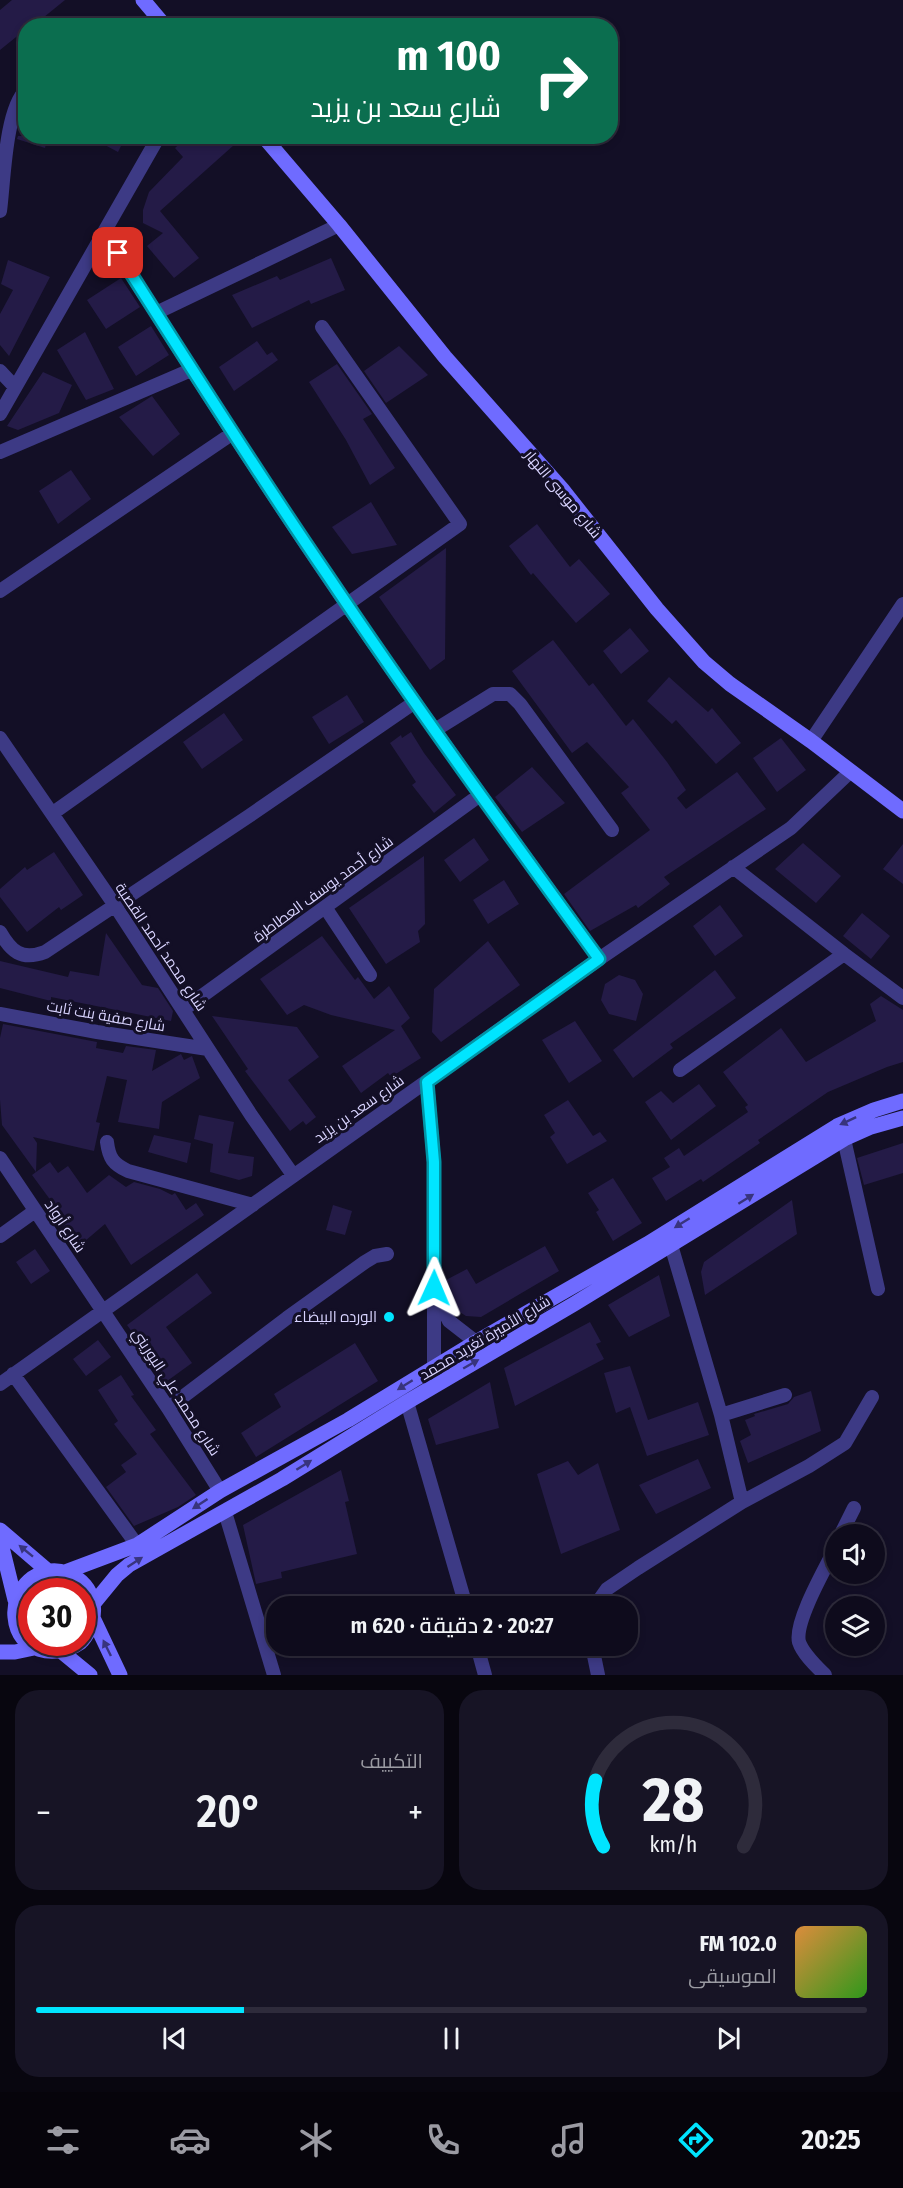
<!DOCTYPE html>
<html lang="ar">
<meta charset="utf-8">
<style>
:root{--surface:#0e0b1c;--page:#171425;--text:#f1f3f6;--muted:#9b9ba3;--line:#2e2b3b;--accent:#00e5ff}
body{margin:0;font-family:"Fira Sans Condensed",Cairo,sans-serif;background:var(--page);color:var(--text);direction:rtl;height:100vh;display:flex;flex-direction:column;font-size:22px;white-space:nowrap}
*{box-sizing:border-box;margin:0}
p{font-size:20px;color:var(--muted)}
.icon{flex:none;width:33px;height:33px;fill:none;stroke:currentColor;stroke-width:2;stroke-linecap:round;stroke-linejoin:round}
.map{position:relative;height:1675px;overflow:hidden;direction:ltr}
.side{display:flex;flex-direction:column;gap:15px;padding:15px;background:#08060f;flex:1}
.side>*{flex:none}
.banner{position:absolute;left:18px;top:18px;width:600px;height:126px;border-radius:24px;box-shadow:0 3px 9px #0003,0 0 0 2px var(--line);direction:rtl;background:#0b6e4f;color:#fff;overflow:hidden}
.tools{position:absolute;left:825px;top:1524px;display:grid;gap:12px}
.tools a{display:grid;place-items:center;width:60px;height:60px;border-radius:50%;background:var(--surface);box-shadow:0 3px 9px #0003,0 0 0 2px var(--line);font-size:30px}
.speed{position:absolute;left:18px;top:1578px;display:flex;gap:12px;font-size:30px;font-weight:700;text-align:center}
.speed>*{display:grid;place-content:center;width:78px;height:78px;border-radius:50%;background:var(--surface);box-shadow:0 3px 9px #0003,0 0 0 2px var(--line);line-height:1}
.speed .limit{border:9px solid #d22;background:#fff;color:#111}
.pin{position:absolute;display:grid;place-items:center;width:51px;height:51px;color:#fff;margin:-26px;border-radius:12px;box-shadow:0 3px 9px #0006}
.me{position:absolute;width:66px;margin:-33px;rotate:1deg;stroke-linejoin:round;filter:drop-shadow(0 0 4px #0008)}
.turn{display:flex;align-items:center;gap:21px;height:126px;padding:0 18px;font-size:27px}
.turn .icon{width:78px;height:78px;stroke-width:2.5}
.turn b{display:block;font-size:42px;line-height:51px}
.big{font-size:45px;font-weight:600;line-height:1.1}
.side .widget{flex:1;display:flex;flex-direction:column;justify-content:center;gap:9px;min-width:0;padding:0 21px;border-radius:24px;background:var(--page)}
.side .dial{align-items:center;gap:0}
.dial svg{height:156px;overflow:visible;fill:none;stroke:var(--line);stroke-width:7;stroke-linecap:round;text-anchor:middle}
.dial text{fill:var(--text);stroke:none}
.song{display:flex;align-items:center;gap:18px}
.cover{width:72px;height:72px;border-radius:9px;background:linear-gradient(135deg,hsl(30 70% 55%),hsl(110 70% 35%))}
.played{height:6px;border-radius:3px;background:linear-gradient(90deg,var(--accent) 25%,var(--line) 25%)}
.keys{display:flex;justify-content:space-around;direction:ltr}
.heat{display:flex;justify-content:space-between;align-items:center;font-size:33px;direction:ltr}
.side .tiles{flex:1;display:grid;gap:15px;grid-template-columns:1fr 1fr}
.widget:last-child{grid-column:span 2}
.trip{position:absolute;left:266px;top:1596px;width:372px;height:60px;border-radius:24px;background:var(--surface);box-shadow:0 3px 9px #0003,0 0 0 2px var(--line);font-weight:600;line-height:60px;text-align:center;direction:rtl}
.tabs{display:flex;height:96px;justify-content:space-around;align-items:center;background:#06040b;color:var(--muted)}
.tabs .icon{width:42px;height:42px}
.tabs .selected{color:var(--accent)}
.tabs b{font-size:27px;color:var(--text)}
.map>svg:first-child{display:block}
.building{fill:#241b47}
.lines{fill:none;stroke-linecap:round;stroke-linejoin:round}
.street{stroke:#3d3a85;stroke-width:14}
.secondary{stroke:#6f6bff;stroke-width:15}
.oneway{fill:#38347d}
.route-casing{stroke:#0095a6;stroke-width:15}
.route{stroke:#00e5ff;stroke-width:10}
.poi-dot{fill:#00e5ff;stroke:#130f26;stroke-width:2}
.labels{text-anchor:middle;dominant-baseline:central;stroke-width:6;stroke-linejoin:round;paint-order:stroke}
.street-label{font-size:15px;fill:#d9d4ff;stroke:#130f26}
.poi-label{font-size:15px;fill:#d9d4ff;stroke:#130f26;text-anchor:end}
</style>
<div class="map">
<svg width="903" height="1675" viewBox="0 0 903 1675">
<rect width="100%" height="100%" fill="#130f26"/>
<!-- building -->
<path class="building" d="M12 0H65L33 26H26V29L0 50V10Z
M18 136H48L45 148 17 139Z
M88 136H126L118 152Z
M188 136H226L234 145 160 211 199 258 174 278 147 246 163 233 143 223V210L149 192 183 157 175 148Z
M331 258 345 290 311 304 309 300 252 328 232 295 277 276 280 280Z
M8 260 50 277 9 356 0 345V314L13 290 1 284Z
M121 278 140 307 106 329 87 300Z
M151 326 169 355 136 376 118 347Z
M85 332 114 389 86 400 57 350Z
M257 341 267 355 272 352 278 360 234 391 219 367Z
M399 346 428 375 386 403 364 371Z
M337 364 372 414 363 419 395 468 370 485 346 440 309 382Z
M43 372 72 385 59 413 18 430 7 426Z
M152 396 180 434 153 456 119 417Z
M71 470 91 499 58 524 39 491Z
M371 502 397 545 352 554 332 527Z
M537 524 570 567 579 559 610 594 576 623 533 573 531 575 509 546Z
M446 548 445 659 430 670 379 597Z
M630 628 649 651 621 674 603 651Z
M553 640 589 686 593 683 626 726 633 719 667 762 686 790 677 798 686 809 737 772 766 809 664 877 670 884 638 908 636 905 590 931 564 894 650 830 621 793 629 787 587 742 572 753 512 671Z
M669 677 708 712 712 708 741 743 716 764 676 720 672 724 647 701Z
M347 695 364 722 329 744 312 717Z
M224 713 243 740 202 769 183 742Z
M411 732 424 753 456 795 434 813 412 785 416 782 390 743 401 735 402 738Z
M781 738 806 770 777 792 753 758Z
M532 767 565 803 522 832 495 797Z
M474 838 489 860 460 882 444 860Z
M803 843 841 876 816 903 775 869Z
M903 844V884L883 869Z
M54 852 83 895 61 910 59 907 27 932 0 897V889L25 867 27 870Z
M424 856 425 924 418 931 420 942 386 964 349 908Z
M504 880 519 904 488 924 473 900Z
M720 905 743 936 715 956 693 926Z
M862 913 890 936 871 959 843 936Z
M106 933 142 985 158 988 173 1011 171 1021 51 997V1001L0 988V961L68 977 70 971 99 976Z
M322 936 355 980 358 977 374 999 389 986 410 1018 401 1026 421 1058 391 1077 388 1073 361 1093 342 1066 395 1030 331 1015 304 1005 287 1015 260 979Z
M488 941 520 985 441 1042 432 1032 434 989Z
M715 970 736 998 670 1044 673 1048 633 1078 613 1050Z
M619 975 635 980 643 994 636 1021 609 1014 601 1000 605 984Z
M881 996 903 1010V1062L887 1067 828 1092 758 1140 760 1143 703 1182 701 1179 666 1201 652 1178 670 1167 664 1158 679 1148 684 1156 748 1112 745 1107 748 1105 723 1072 781 1028 806 1062 876 1021 870 1004Z
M212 1016 297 1027 319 1057 288 1080 316 1117 306 1125 303 1121 290 1131 245 1071 248 1069Z
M575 1021 602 1061 569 1083 542 1040Z
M3 1024 97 1042 96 1048 123 1053 126 1046 156 1050 152 1071 181 1054 184 1060 192 1056 200 1078 162 1102 159 1129 118 1122 127 1080 107 1076 96 1122 100 1123 94 1151 33 1137 37 1143 36 1172 50 1162 58 1173 68 1166 87 1193 109 1175 126 1187 134 1182 160 1189 172 1195 175 1193 186 1210 196 1203 204 1215 131 1265 105 1224 78 1247 52 1212 57 1209 32 1175 36 1172 2 1125 0 1100V1038Z
M699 1084 716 1106 671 1140 645 1102 661 1091 673 1103Z
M568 1100 593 1136 600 1132 607 1141 567 1164 550 1137 555 1133 544 1115Z
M199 1115 234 1122 228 1153 254 1157 252 1176 239 1180 210 1172 213 1144 194 1139Z
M154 1135 191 1143 187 1163 148 1152Z
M903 1143V1173L864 1185 857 1158Z
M613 1178 642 1223 613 1241 596 1212 599 1210 588 1193Z
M792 1200 797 1234 705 1295 701 1272 704 1262Z
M333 1205 352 1211 345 1235 326 1230Z
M545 1246 559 1271 481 1317 466 1316 455 1309 450 1302 446 1280 467 1269 476 1284Z
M35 1249 50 1271 31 1284 16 1262Z
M197 1273 212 1293 166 1327 192 1363 163 1384 145 1358 149 1355 127 1325Z
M659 1275 670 1316 629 1337 608 1305Z
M590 1322 601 1342 596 1344 604 1359 515 1406 504 1368Z
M98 1340 111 1357 86 1376 73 1359Z
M355 1343 378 1381 256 1457 241 1433 281 1407 274 1394Z
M630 1366 648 1420 698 1402 709 1435 647 1456 630 1407 616 1413 604 1373Z
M121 1375 134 1395 131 1396 156 1430 150 1434 196 1495 178 1507 134 1526 106 1487 126 1472 121 1465 137 1454 114 1424 118 1421 98 1390Z
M490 1382 499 1428 436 1445 428 1419Z
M811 1391 821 1431 748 1463 740 1441 751 1435 745 1420 755 1416 754 1414 788 1404 794 1397Z
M698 1459 711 1488 656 1514 639 1485Z
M568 1461 578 1475 598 1463 620 1530 561 1554 537 1474Z
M341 1470 349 1501 345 1502 357 1554 281 1572 282 1578 256 1584 243 1525Z"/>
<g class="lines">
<!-- street -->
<path class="street" d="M0 211C4 182 5 110 26 90
M105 233C185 358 263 483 347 605 429 724 514 842 599 959
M156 313 339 225
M0 371 15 387
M0 414 159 136
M0 452 191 370
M0 591 233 433
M435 730 493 694H510L520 704 612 830
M0 738 114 904 251 1115 293 1175
M811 741 903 604
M53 813 460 524 322 327
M733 867 844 954 903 998
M325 907 370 975
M0 932C11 951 21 961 45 952L249 816 415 702
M184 1009 480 795
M0 1014 97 1032 208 1049
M680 1070 844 954
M427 1082 434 1162V1368
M844 1139 878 1289
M107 1142C109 1158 113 1164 128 1171L253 1205
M0 1158 168 1408 220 1491
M0 1236 35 1211
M671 1245 721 1415 742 1502
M436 1294 449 1321 476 1342
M13 1374 137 1545
M0 1384 599 959 791 828 850 772
M407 1402 466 1606
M168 1408 287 1318 365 1262 375 1256 387 1254
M721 1415 785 1395
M225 1512 274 1675
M841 1534 854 1508
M595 1606 607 1589 638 1568 742 1502 809 1466 845 1443 872 1397
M477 1646 485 1675
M592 1646 598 1675
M825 1675C816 1666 803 1654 799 1642 794 1622 826 1567 836 1547"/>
<!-- secondary -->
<path class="secondary" d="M143 0 165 26
M263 136 339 225 445 357 562 489 657 609 704 662 730 684 811 741 903 811
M0 1530 48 1571
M1 1532 2 1547 15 1600
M65 1572 137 1545 220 1491 348 1420 476 1342 647 1244 837 1126 874 1110 903 1101
M94 1603 117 1575 129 1565 282 1479 407 1402 574 1304 844 1139 871 1127 903 1118
M94 1620 120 1675
M81 1642C55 1660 18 1652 15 1617 12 1589 38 1563 67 1573 97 1584 101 1618 82 1641
M0 1652H15L34 1648
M62 1652 90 1675"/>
</g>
<!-- one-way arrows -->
<defs><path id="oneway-solid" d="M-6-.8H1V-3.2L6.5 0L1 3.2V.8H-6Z" transform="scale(1.5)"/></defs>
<g class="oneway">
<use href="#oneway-solid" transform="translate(848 1121) rotate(155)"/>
<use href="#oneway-solid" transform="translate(746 1199) rotate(-32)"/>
<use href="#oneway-solid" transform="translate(682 1223) rotate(148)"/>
<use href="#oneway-solid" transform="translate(471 1364) rotate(-30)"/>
<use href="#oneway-solid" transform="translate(405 1385) rotate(148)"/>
<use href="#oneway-solid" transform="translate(304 1465) rotate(-32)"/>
<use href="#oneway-solid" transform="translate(200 1504) rotate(147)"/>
<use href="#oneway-solid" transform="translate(26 1551) rotate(-141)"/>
<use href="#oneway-solid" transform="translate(135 1562) rotate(-33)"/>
<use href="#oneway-solid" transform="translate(107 1648) rotate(-116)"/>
</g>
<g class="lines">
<defs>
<path id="route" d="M118 253C186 360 254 468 326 573 414 704 506 831 599 959L427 1082 434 1162V1288"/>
</defs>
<!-- route casing -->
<use href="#route" class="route-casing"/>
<!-- route -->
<use href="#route" class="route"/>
</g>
<!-- markers -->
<circle class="poi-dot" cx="389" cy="1317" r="6"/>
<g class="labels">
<!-- street labels -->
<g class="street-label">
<text transform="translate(563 494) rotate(50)">شارع موسى النهار</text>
<text transform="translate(323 889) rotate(-36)">شارع أحمد يوسف العطاطرة</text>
<text transform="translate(161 947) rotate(56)">شارع محمد أحمد القصبة</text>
<text transform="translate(106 1016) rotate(10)">شارع صفية بنت ثابت</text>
<text transform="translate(359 1109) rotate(-35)">شارع سعد بن يزيد</text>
<text transform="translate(65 1226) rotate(56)">شارع أرواد</text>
<text transform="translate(485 1338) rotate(-31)">شارع الأميرة تغريد محمد</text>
<text transform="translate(176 1392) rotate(57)">شارع محمد علي البوريني</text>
</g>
<!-- poi labels -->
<g class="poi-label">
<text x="377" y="1317">الورده البيضاء</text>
</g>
</g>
</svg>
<div class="tools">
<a><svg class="icon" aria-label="sound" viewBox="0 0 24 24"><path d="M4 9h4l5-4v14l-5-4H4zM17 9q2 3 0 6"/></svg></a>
<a><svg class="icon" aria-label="layers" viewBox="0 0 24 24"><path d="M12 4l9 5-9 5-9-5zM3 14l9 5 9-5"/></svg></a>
</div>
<div class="speed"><div class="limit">30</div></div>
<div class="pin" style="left:118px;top:253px;background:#d93025"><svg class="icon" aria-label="arrive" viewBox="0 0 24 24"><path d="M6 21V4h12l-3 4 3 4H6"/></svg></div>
<svg class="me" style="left:434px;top:1288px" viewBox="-20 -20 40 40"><path d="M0-17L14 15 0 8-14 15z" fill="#00e5ff" stroke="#fff" stroke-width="4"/></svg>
<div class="trip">20:27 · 2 دقيقة · 620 m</div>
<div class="banner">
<div class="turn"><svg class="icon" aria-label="right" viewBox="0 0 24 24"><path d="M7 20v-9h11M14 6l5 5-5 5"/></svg><div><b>100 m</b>شارع سعد بن يزيد</div></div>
</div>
</div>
<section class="side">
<div class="tiles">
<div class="widget dial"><svg viewBox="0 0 100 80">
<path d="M14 69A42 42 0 1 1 86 69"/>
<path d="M14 69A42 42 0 0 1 10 35" stroke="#00e5ff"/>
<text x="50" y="56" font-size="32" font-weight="700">28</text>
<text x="50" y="72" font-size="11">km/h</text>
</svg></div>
<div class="widget"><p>التكييف</p>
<div class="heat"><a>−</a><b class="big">20°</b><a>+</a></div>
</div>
<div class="widget">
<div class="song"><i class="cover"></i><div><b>102.0 FM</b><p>الموسيقى</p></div></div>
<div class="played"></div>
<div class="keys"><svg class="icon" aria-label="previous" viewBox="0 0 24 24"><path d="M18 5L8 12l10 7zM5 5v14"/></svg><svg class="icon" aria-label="pause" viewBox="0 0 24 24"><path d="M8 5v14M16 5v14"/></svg><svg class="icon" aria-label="next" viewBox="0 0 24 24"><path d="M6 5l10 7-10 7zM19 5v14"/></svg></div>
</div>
</div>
</section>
<nav class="tabs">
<b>20:25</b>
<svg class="icon selected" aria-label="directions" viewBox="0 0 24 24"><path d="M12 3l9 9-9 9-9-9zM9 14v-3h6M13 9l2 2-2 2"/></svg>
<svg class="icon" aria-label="music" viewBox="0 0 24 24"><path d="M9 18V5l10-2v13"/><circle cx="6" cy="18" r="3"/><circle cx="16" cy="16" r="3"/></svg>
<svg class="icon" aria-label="phone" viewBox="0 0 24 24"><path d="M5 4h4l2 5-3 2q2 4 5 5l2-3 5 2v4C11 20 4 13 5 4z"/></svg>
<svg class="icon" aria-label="climate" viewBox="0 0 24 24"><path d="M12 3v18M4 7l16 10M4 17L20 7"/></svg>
<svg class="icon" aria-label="car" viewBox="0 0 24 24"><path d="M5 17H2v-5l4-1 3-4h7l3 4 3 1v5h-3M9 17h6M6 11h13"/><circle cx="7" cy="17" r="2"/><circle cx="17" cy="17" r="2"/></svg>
<svg class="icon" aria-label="filters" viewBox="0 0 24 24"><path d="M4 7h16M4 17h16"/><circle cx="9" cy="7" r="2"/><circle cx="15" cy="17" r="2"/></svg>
</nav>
